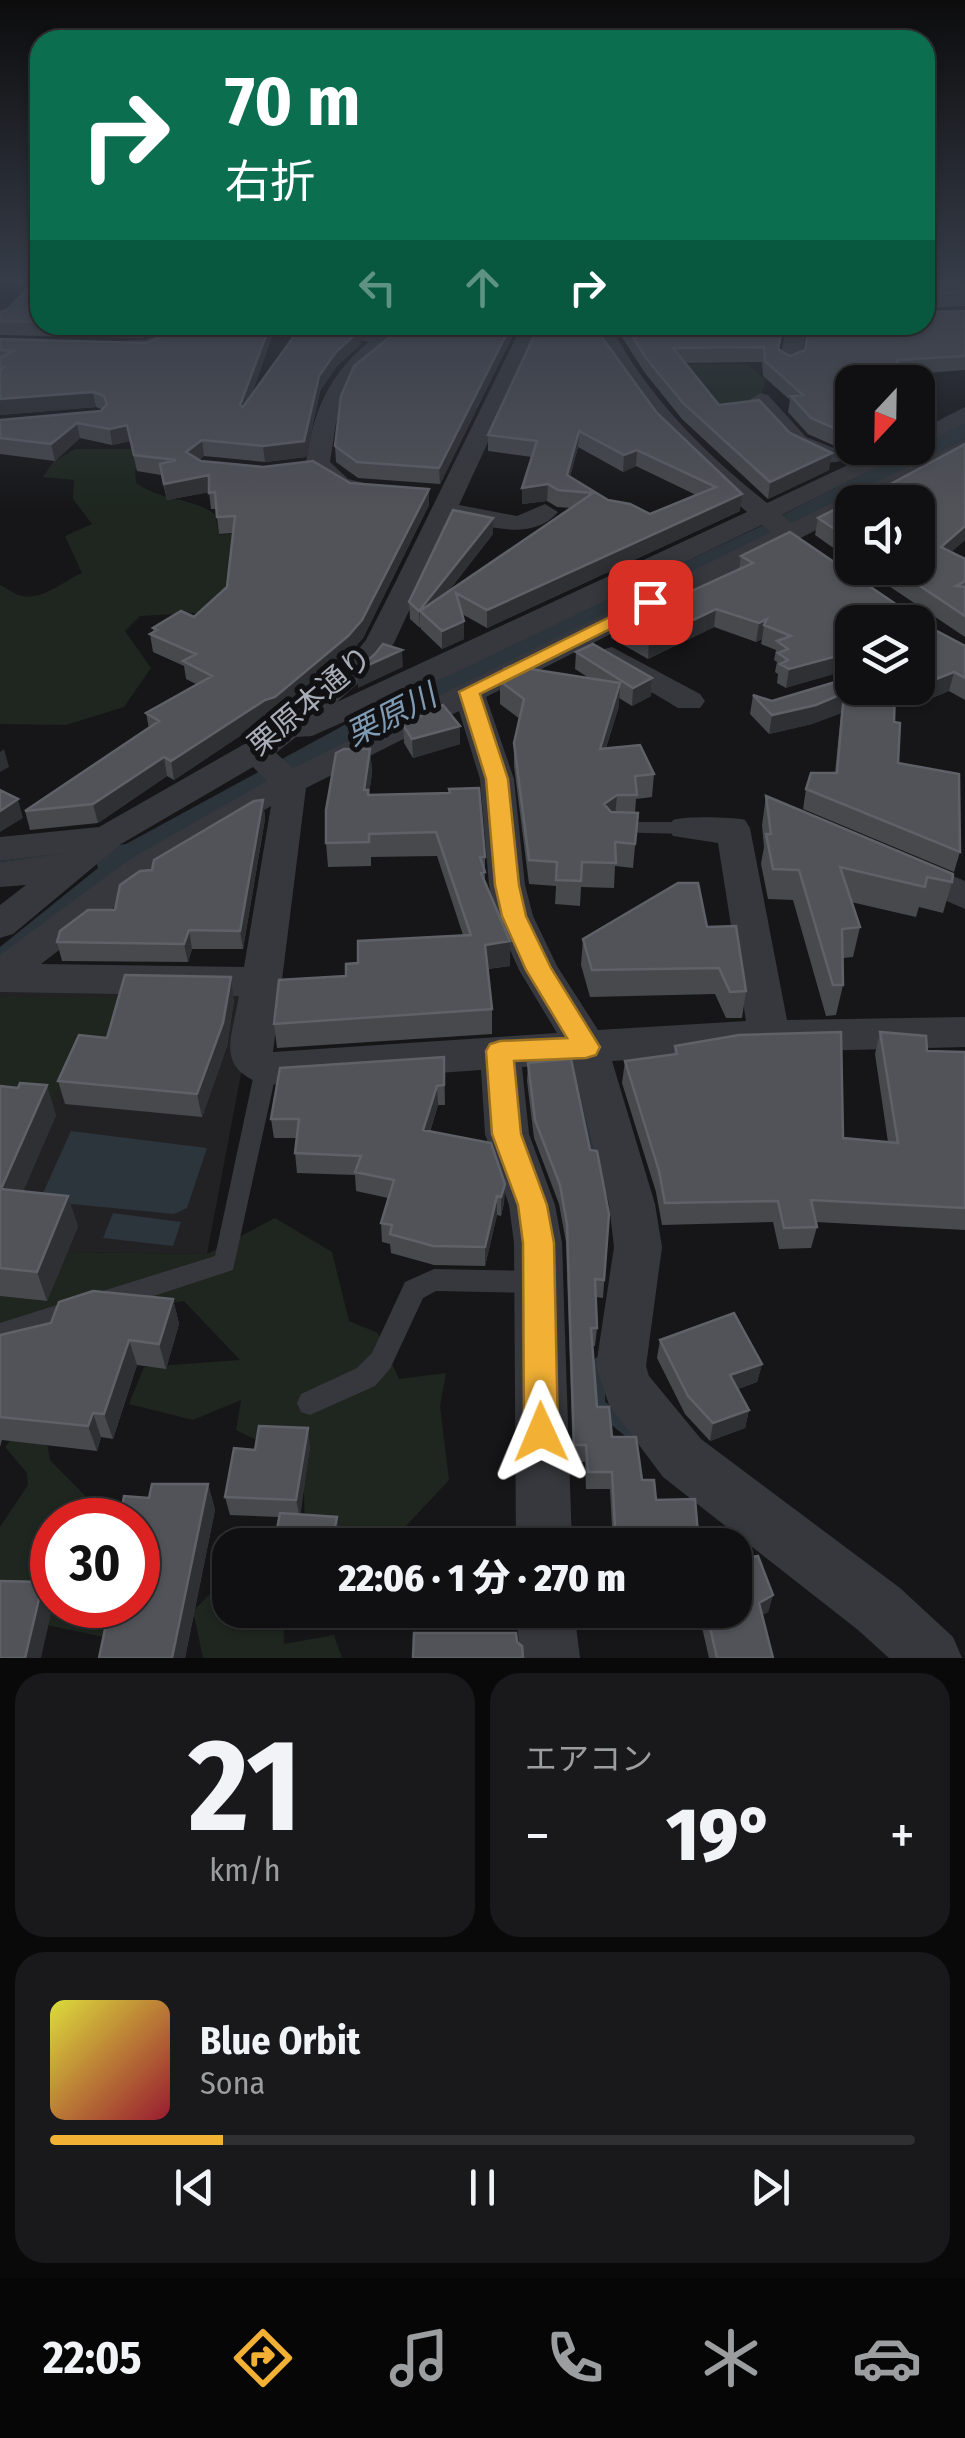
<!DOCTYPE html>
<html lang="ja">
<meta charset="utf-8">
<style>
:root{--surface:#101012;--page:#19191b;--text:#f1f3f6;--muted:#9c9d9f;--line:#303032;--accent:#f2b134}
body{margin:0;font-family:"Fira Sans Condensed","Noto Sans JP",sans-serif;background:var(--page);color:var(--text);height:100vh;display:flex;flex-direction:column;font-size:38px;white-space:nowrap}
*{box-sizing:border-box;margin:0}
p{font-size:32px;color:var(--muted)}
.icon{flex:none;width:55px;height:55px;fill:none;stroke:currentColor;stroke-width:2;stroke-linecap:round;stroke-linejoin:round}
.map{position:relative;height:1658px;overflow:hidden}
.details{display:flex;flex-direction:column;gap:15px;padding:15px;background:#09090a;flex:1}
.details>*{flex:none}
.banner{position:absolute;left:30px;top:30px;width:905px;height:305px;border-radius:30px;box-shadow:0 2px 8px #0004,0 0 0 2px var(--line);background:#0b6e4f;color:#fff;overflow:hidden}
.needle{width:65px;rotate:202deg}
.fabs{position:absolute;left:835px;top:365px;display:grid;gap:20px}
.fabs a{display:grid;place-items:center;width:100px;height:100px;border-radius:20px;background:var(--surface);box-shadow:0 2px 8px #0004,0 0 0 2px var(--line);font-size:50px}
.speed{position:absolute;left:30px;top:1498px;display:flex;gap:20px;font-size:50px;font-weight:700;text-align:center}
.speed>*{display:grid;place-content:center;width:130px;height:130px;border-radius:50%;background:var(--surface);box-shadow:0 2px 8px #0004,0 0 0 2px var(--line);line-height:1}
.speed .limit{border:15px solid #d22;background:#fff;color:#111}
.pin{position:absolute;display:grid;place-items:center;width:85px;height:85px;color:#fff;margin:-42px;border-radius:20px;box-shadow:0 5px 15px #0006}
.me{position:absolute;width:110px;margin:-55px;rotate:359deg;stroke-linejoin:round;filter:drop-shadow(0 0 8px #0008)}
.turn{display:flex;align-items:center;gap:35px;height:210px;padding:0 30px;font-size:45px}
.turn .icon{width:130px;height:130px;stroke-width:2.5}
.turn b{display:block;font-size:70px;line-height:85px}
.lanes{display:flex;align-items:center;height:95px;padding:0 30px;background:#0003;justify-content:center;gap:50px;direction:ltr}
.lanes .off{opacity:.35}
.big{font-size:75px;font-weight:800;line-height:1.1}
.details .tile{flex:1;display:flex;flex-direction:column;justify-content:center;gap:15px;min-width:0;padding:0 35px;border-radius:30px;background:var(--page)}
.details .dial{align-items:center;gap:0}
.dial b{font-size:130px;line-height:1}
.song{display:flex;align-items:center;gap:30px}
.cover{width:120px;height:120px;border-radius:15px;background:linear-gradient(135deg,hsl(60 70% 55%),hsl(350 70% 35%))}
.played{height:10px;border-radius:5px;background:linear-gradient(90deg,var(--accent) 20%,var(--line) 20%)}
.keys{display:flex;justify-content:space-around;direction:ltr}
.heat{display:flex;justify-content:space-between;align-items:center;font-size:55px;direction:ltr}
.details .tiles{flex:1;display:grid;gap:15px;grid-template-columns:1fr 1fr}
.tile:last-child{grid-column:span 2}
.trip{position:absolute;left:212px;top:1528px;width:540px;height:100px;border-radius:30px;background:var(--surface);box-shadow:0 2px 8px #0004,0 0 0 2px var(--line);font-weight:800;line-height:100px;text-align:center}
.tab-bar{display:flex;height:160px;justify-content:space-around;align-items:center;background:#060607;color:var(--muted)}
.tab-bar .icon{width:70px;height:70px}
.tab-bar .active{color:var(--accent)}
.tab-bar b{font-size:45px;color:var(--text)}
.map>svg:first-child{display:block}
.built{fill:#222225}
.green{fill:#1e261f}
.water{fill:#2c353c}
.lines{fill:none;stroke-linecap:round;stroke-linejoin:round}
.stream-far1{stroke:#2c353c;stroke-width:10}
.stream{stroke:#2c353c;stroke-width:14}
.lane{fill:#37383d;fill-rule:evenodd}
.street{fill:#37383d;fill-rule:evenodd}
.wall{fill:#47494d;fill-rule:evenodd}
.shaded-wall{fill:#2f3033}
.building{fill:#525359;stroke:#5f6168;stroke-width:2.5;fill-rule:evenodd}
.route{fill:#f2b134;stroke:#9d7322;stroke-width:2.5}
.labels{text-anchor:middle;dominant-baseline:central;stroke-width:10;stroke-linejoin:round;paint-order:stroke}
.street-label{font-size:30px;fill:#a8adb8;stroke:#111113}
.water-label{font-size:32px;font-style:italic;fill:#7f9bb3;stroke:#111113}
</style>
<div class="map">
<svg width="965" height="1658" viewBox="0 0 965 1658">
<rect width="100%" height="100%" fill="#161618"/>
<!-- built -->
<path class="built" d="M0 987H239L243 1063 207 1254 67 1252 47 1301 0 1296Z"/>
<!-- green -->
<path class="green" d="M675 364H747L766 380 754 413 722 418Z
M75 449H138L152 460 135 469 136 483C166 503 188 496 215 514L219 535 261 531 236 549 223 597 197 613 140 616 125 631 151 668 124 707 66 725 0 724V585C7 588 15 595 22 596 44 600 63 581 82 573L65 536 92 524 73 499 74 480 43 477 53 462Z
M0 997H126L111 1048H80L50 1105 0 1101Z
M275 1218 332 1252 349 1321 378 1333 399 1379 446 1373 440 1406 449 1480 393 1540 360 1532 342 1545H325L305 1528 303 1463 236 1430 241 1400 193 1420 129 1404 144 1367 240 1360 184 1301 97 1318 0 1372V1296L47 1301 67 1252 207 1254Z
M42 1413 50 1460 97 1508 94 1520H52V1605H133L108 1638 0 1615V1527L28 1485 27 1473 5 1447 24 1424Z
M230 1574V1610H283L284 1644 334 1635 342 1658H203L193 1611Z"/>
<!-- water -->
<path class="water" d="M965 421V439L290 770 0 960V947L98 868 96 862 0 872V861L126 844 370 711 767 523Z
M71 1131 207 1148 187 1208 174 1214 51 1202 43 1193Z
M113 1213 181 1222 173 1246 103 1238Z"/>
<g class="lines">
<!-- stream-far1 -->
<path class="stream-far1" d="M575 1080 597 1162"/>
<!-- stream -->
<path class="stream" d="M599 1364 598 1405 635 1435"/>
<!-- lane -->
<path class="lane" d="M615 822H685L694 828 685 834 609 832 606 828Z
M266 1061 273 1063 277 1069 233 1270 105 1312 96 1309 93 1301 96 1293 215 1256 255 1069 259 1063Z
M434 1269 538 1271 547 1274 550 1282 547 1290 538 1293 436 1291 423 1298 390 1369 375 1386 310 1415 301 1412 297 1403 301 1394 357 1368 372 1353 405 1282Z
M76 1299 85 1302 88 1310 85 1318 0 1345V1323Z"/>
<!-- street -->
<path class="street" d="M154 325H174L161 349 118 353 108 347 118 341 147 339Z
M335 325 393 334 396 338 362 370 347 392 336 422 330 462 348 479 368 484 371 489 368 494C340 501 322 483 306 463 313 412 328 375 369 342L338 336Z
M522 325H542L459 505 517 516 545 504 558 512C532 543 486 525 452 519L394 643 374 669 337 702 747 512C683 458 628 400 590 325H610C648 397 703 452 767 503L884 448H914L782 515 791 523 965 439V455L872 502H852V512L486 697 514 779 525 885 533 916 557 966 598 1030 746 1021 718 843 673 836 668 828 673 820C686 816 732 817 745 820L750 828 787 1020 965 1017V1047L733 1053 612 1061 655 1204 662 1247 646 1366 649 1376 701 1439 900 1588 953 1637 962 1658H889L858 1630 663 1477 609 1405 596 1366 614 1247 609 1204 571 1064 522 1067 529 1134 555 1205 562 1243 572 1545H516L514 1243 509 1205 485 1134 481 1070 266 1085C214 1069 232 1038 239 996L0 992V955L130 859 267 781 253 767 121 844 13 934 0 938V905L26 885 0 887V863L65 853 0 861V837L99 827 262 734 352 657 366 640 395 583ZM762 525 771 532 293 768 276 753 296 737 312 736 463 669ZM459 711 480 779 489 885 495 916 519 970 557 1033 273 1052 306 788ZM271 806 244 967 41 964 156 875Z
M787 325H807L801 362 790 368 779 362Z
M760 393 768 395 806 437 841 451 845 456 841 461C803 471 769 426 749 400Z
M965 407V423L918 447V431Z
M612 647 700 694 705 701 700 708H678L601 662 597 656 601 650Z
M907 857 965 881V909L894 878 889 869 894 860Z
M516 1610H574L580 1658H520Z"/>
</g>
<!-- wall -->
<path class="wall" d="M40 279V325H152L143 338 0 335V321L7 310 32 284Z
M925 279H965V306L925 308Z
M965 311V370L899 375 852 382V448H864L853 454 808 434 788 412 790 400 763 376 762 362 685 363 719 405 790 433 829 470 768 499 682 419 645 373 614 325H784L779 349 790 356 928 312Z
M168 325H276L251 396 361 344 337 366 320 391 306 457 265 462 204 456 199 460 350 483 429 505 363 638 349 654 277 716 267 718 174 780 167 776 98 823 30 830 25 811 149 729 146 713 196 684 186 679 184 666 153 652 150 634 153 632V628L194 617 227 587 233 533 219 534 216 509H211L209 492 167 500 161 475 137 471 130 441 112 445 80 438 55 461 0 454V420L103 410 96 407 0 415V339L146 343 162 336Z
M425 325H518L440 484 358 478 336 462 335 446Z
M603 339 657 413 740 511 487 628 462 614 464 639 442 649 421 629V627L420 628 410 619 409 602 493 534 447 593 571 508 557 507 547 501 522 504 532 457 488 451V435ZM578 447 623 472 636 466 696 495 650 514 608 500 570 477Z
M965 444V540L951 552 965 559V637L862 568H918V502H852V561L815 535 818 518 857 498 859 488 885 487Z
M741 556 920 622 965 646V700L949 691 927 700 917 694 894 705V722L898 763 960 852 954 872 803 809 806 789 835 773 841 713 812 724 769 734 750 714 753 695 772 701 852 688 918 622 786 688 777 683 778 674 775 672 777 662 774 660 776 650 761 644 762 639 756 642 714 627 648 659 611 638 612 620 692 591 739 569Z
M576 652 652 678 651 696 632 706 619 698V706L606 748 654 774 652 797 636 799 635 813H638L633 868 615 866 614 888 581 887 580 906 555 904 556 886 529 884 514 766V743L520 719 500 704V681L589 678 575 669Z
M403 725 460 726V744L413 758 404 743Z
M370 749 372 772 369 795 485 857V883L510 941V966L488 969 492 1009V1034L277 1048 274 1024 346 976 358 963 463 935 437 856 371 857V866L328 867 326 843Z
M766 796 952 882 943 913 919 907 916 917 851 902 860 927 853 957 843 958V985L836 1015 826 1016 793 900 768 899 761 864 764 847 762 825Z
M263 800 265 819 243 949H192L188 962 62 961 57 942 115 910 152 870Z
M707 927 746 991 742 1018H726L715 994 590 997 581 965 583 939Z
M234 1000 227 1046 202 1117 65 1104 58 1081 107 1038Z
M880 1032 927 1051 965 1052V1230L816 1222 817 1227 811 1248 779 1249 773 1222 662 1225 656 1192 622 1083 625 1061 674 1055 675 1046 843 1138 888 1142 875 1054Z
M444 1057 445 1105H438L430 1132 505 1184 504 1203 501 1216 497 1215 485 1266 434 1265 391 1253 390 1244 382 1242 381 1223 388 1198 356 1191 355 1175 297 1173 295 1153 297 1138H274L271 1119Z
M528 1063 590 1150 609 1214 603 1298 596 1297 597 1328 595 1346H593L597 1407 612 1437 656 1500 699 1545H613L610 1489H586L585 1462H573L566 1242 559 1204 534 1138 527 1081Z
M0 1086 56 1115 23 1191 78 1226 47 1301 0 1296Z
M173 1299 179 1324 166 1369 137 1365 113 1439 101 1437 97 1451 2 1440 0 1447V1335Z
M660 1340 762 1364 757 1382 738 1389 749 1410 745 1428 710 1441 685 1414 657 1358Z
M310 1446 300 1514 337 1517 339 1531 279 1517 230 1515 225 1497 255 1450Z
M152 1484H208L215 1510 185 1658H99L109 1612 59 1610 57 1605H138V1520H120L124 1496 149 1498Z
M773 1595 768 1612 762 1615 773 1658H709L698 1610H735Z
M257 1610H324L321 1626 260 1621Z"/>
<!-- shaded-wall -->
<path class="shaded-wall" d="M141 325H152L143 338Z
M270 325H276L242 421 240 405Z
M511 325H518L440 484 439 468Z
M360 330 361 344 337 366 320 391 306 457 265 462 263 446 319 376 336 352Z
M93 392 96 407 0 415V399Z
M77 423 80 438 55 461 51 444Z
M127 425 130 441 112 445 110 429Z
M579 431 578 447 566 491 567 475Z
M202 440 204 456 188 468 186 452Z
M854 448H864L853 454Z
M637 450 636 466 623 472 624 455Z
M832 453 829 470 768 499 770 482Z
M209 475 211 492 167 500 164 484Z
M548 484 547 501 522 504V488Z
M429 489V505L363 638 349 654 277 716 267 718 174 780 171 761Z
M742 494 740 511 487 628V610Z
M493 518V534L428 618 420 611V628L419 611Z
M965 526V540L937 565 941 547Z
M716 609 714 627 648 659 649 641Z
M767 619 764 625 762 639 756 642 759 623Z
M464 621V639L442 649V631Z
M402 650 403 667 358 688 357 670Z
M852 652V669L786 688 789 669Z
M954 672 949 691 927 700 931 681Z
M922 675 917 694 890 707 895 688H918V677Z
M652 678 651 696 632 706 633 688Z
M620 683 619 706 598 772 600 749Z
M844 693 841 713 812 724 769 734 772 715Z
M460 726V744L413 758 412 739Z
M4 749 9 767 0 772V752Z
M370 749 372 772 369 794 364 790Z
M164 757 167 776 98 823 93 804Z
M617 795 615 818 604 804Z
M18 799 23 818 0 832V811Z
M263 800 265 819 243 949 240 931Z
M189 930 192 949 188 962 184 944Z
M510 941V966L485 969V945Z
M231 977 234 1000 227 1046 202 1117 197 1094Z
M47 1085 56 1115 12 1218 1 1189Z
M437 1086 438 1105 424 1150 423 1130Z
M505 1184 504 1203 501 1216V1197Z
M68 1196 78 1226 47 1301 37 1272Z
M497 1196V1215L485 1266V1247Z
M173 1299 179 1324 166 1369 159 1344Z
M129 1340 137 1365 113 1439 104 1414Z
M762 1364 757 1382 726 1393 730 1375Z
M749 1410 745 1428 710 1441 713 1423Z
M93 1413 101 1437 97 1451 88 1426Z
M308 1428 310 1446 300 1518 296 1500Z
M208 1484 215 1510 185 1658H172Z
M337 1517 339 1531 336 1545H331Z
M43 1582 53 1605 41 1658H25Z
M773 1595 768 1612 754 1619 759 1603Z
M319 1610H324L321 1626 318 1613Z"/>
<!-- building -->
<path class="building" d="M31 279H40V322L0 321V312L7 310 32 284Z
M925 279H965V292L925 294V296Z
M925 309 928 312 965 311V356L897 360 900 382H852V436L811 418 791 396 803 395 765 361 764 347 673 348 719 405 759 400 790 433 832 453 770 482 683 403 646 358 625 325H783L778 349 790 356 805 350 809 325H925Z
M168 325H270L240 405 243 407 302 325H336L360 330 336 352 319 376 304 441 263 446 202 440 186 452 201 461 263 467 313 461 350 483 429 489 362 620 348 636 275 697 265 700 171 761 164 757 93 804 25 811 159 721 146 713 212 676 183 661 196 654 150 634 157 630 153 628 181 611 194 617 227 587 235 516 217 517 215 492 209 493V475L164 484 160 464 176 460 134 455 127 425 110 429 77 423 51 444 0 438V420L101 411 107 404 104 396 93 392 0 399V370L4 367 0 366V358L13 351 0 350V339L146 343 162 336Z
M425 325H511L439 468 357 462 335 446 341 396 354 366 401 328Z
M539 325H596L603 339 657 413 742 494 487 610 456 593 464 621 442 631 420 611 593 493 558 490 548 484 522 488 537 441 488 435ZM579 431 624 455 637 450 716 487 650 514 630 504 608 500 567 475Z
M965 444V526L941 547 965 559V581L956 586 965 587V616L893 568H918V502H852V541L818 518 857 498 859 488 885 487Z
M453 510 493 518 419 611 409 602Z
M790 532 900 607H918L920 622 965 646V678L954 672 931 681 922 675 918 677V622H852V652L789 669 780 664 788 660 778 653 788 649 777 641 791 636 764 625 767 619 759 623 716 609 649 641 612 620 681 586 692 591 753 563 741 556Z
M383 644 402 650 357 670 375 654Z
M593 644 652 678 633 688 576 652Z
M511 666 620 683 600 749 640 745 654 774 635 776 637 795H617L604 804 611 812 638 813 635 844 615 842 616 863 582 862 581 881 556 880 557 862 529 860 514 743 524 699 500 681 504 669Z
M852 677V688H896H895L894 722 900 723 898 763 959 774 960 852 806 789 811 773H837L844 693 816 705 772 715 753 695 772 701Z
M443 705 460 726 412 739 403 725Z
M344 749H370L364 790H368V795L450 793 449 789 479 788 485 857H480L485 872 481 873 510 941 485 945 492 1009 274 1024 279 980 346 976V964L358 963V941L471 935 436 832 369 834V842L326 843V810L336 753Z
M0 790 18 799 0 811Z
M766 796 953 874 952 882 927 877 925 887 840 867 860 927 842 929 843 985H833L799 870 773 869 766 834H771Z
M263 800 240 931 189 930 184 944 57 942 60 931 88 910H115L120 885 140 871 152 870 154 860 254 801Z
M678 883H698L707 927 736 926 746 991 730 992 719 968 592 970 583 939Z
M125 975 231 977 223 1023 197 1094 58 1081 79 1035 107 1038Z
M841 1032 843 1138 898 1143 880 1032 926 1036 927 1051 965 1052V1208L811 1200 817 1227 784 1228 778 1201 665 1203 659 1171 625 1061 677 1054 675 1046 739 1035Z
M444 1057V1085L437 1086 423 1130 491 1143 505 1184 501 1197 497 1196 485 1247 433 1246 390 1234 392 1225 381 1223 394 1180 355 1172 361 1156 295 1153 299 1119H271L280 1068Z
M571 1059 590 1150 597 1151 609 1214 604 1280 595 1279 597 1328H591L597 1407H609L612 1437H636L642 1480H654L656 1500 695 1499 699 1545H616L612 1472H588L586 1445H574L567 1224 560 1185 535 1120 528 1063Z
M20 1083 47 1085 1 1189 68 1196 37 1272 0 1268V1086L18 1088Z
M93 1291 173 1299 159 1344 129 1340 104 1414 93 1413 88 1426 0 1417V1335L51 1323 59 1302Z
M734 1313 762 1364 730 1375 749 1410 713 1423 688 1396 660 1340Z
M259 1426 308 1428 296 1500 225 1497 234 1448 255 1450Z
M152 1484H208L172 1658H99L110 1605H138V1520H120L124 1496 149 1498Z
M280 1513 337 1517 331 1545H274Z
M758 1556 773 1595 759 1603 773 1658H717L706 1610H735V1560Z
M52 1566V1586H48Z
M0 1581 43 1582 25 1658H0Z
M277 1610H319L318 1613Z
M414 1633H516L517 1642 522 1646 523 1658H413Z"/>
<!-- sky -->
<linearGradient id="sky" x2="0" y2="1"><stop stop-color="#0c0c0d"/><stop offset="0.55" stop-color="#363c48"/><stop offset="1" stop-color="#363c48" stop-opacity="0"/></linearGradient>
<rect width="965" height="511" fill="url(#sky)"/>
<!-- route -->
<path class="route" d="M650 597 656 598V606L480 694 508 779 519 885 526 916 551 968 600 1047 596 1055 586 1058 514 1061 521 1134 547 1205 554 1243 558 1432 553 1444 541 1449 529 1444 524 1432 523 1243 518 1205 492 1134 486 1051 490 1044 500 1041 567 1038 526 970 502 916 495 885 486 779 459 692Z"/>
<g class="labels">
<!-- street labels -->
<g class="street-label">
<text transform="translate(310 701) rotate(-40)">栗原本通り</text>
</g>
<!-- water labels -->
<g class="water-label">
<text transform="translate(391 715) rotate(-27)">栗原川</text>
</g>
</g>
</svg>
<div class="fabs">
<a><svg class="needle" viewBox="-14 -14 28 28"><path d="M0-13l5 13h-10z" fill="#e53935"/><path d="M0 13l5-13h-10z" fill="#9c9d9f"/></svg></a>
<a><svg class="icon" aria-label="sound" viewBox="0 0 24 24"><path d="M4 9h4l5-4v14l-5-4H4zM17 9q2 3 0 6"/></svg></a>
<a><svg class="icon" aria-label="layers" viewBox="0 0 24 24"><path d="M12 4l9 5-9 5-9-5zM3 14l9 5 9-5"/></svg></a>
</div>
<div class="speed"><div class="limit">30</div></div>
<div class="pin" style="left:650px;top:602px;background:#d93025"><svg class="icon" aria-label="arrive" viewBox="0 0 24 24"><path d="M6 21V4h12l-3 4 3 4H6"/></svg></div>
<svg class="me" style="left:541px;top:1432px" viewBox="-20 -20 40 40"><path d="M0-17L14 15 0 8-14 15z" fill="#f2b134" stroke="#fff" stroke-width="4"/></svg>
<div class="trip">22:06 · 1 分 · 270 m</div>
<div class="banner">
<div class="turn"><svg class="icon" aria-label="right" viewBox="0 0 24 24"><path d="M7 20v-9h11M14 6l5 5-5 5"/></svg><div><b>70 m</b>右折</div></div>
<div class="lanes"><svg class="icon off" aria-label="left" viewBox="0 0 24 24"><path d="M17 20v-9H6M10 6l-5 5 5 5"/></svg><svg class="icon off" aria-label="ahead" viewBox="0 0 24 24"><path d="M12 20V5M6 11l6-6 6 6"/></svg><svg class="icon" aria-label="right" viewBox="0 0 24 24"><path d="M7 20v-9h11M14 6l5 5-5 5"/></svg></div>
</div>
</div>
<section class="details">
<div class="tiles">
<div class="tile dial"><b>21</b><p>km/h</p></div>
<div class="tile"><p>エアコン</p>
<div class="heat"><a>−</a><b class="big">19°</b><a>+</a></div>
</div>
<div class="tile">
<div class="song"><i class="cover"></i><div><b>Blue Orbit</b><p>Sona</p></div></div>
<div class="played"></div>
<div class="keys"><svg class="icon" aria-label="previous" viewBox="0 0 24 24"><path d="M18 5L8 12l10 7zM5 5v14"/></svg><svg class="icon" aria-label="pause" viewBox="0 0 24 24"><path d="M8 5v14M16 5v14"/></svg><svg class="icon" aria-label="next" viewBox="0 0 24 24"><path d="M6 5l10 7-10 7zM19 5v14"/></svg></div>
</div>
</div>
</section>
<nav class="tab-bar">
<b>22:05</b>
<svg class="icon active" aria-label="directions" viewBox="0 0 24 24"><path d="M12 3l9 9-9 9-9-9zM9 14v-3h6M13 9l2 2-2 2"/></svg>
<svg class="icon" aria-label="music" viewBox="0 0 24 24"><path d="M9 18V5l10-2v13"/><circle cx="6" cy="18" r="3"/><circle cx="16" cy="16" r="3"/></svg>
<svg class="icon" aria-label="phone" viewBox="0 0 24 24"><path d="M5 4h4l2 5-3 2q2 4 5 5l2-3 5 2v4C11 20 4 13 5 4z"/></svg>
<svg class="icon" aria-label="climate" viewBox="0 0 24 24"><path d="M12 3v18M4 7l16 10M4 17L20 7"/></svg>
<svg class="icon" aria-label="car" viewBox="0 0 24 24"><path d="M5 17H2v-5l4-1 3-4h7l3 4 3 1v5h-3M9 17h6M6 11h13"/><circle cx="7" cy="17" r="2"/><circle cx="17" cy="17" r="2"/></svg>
</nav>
